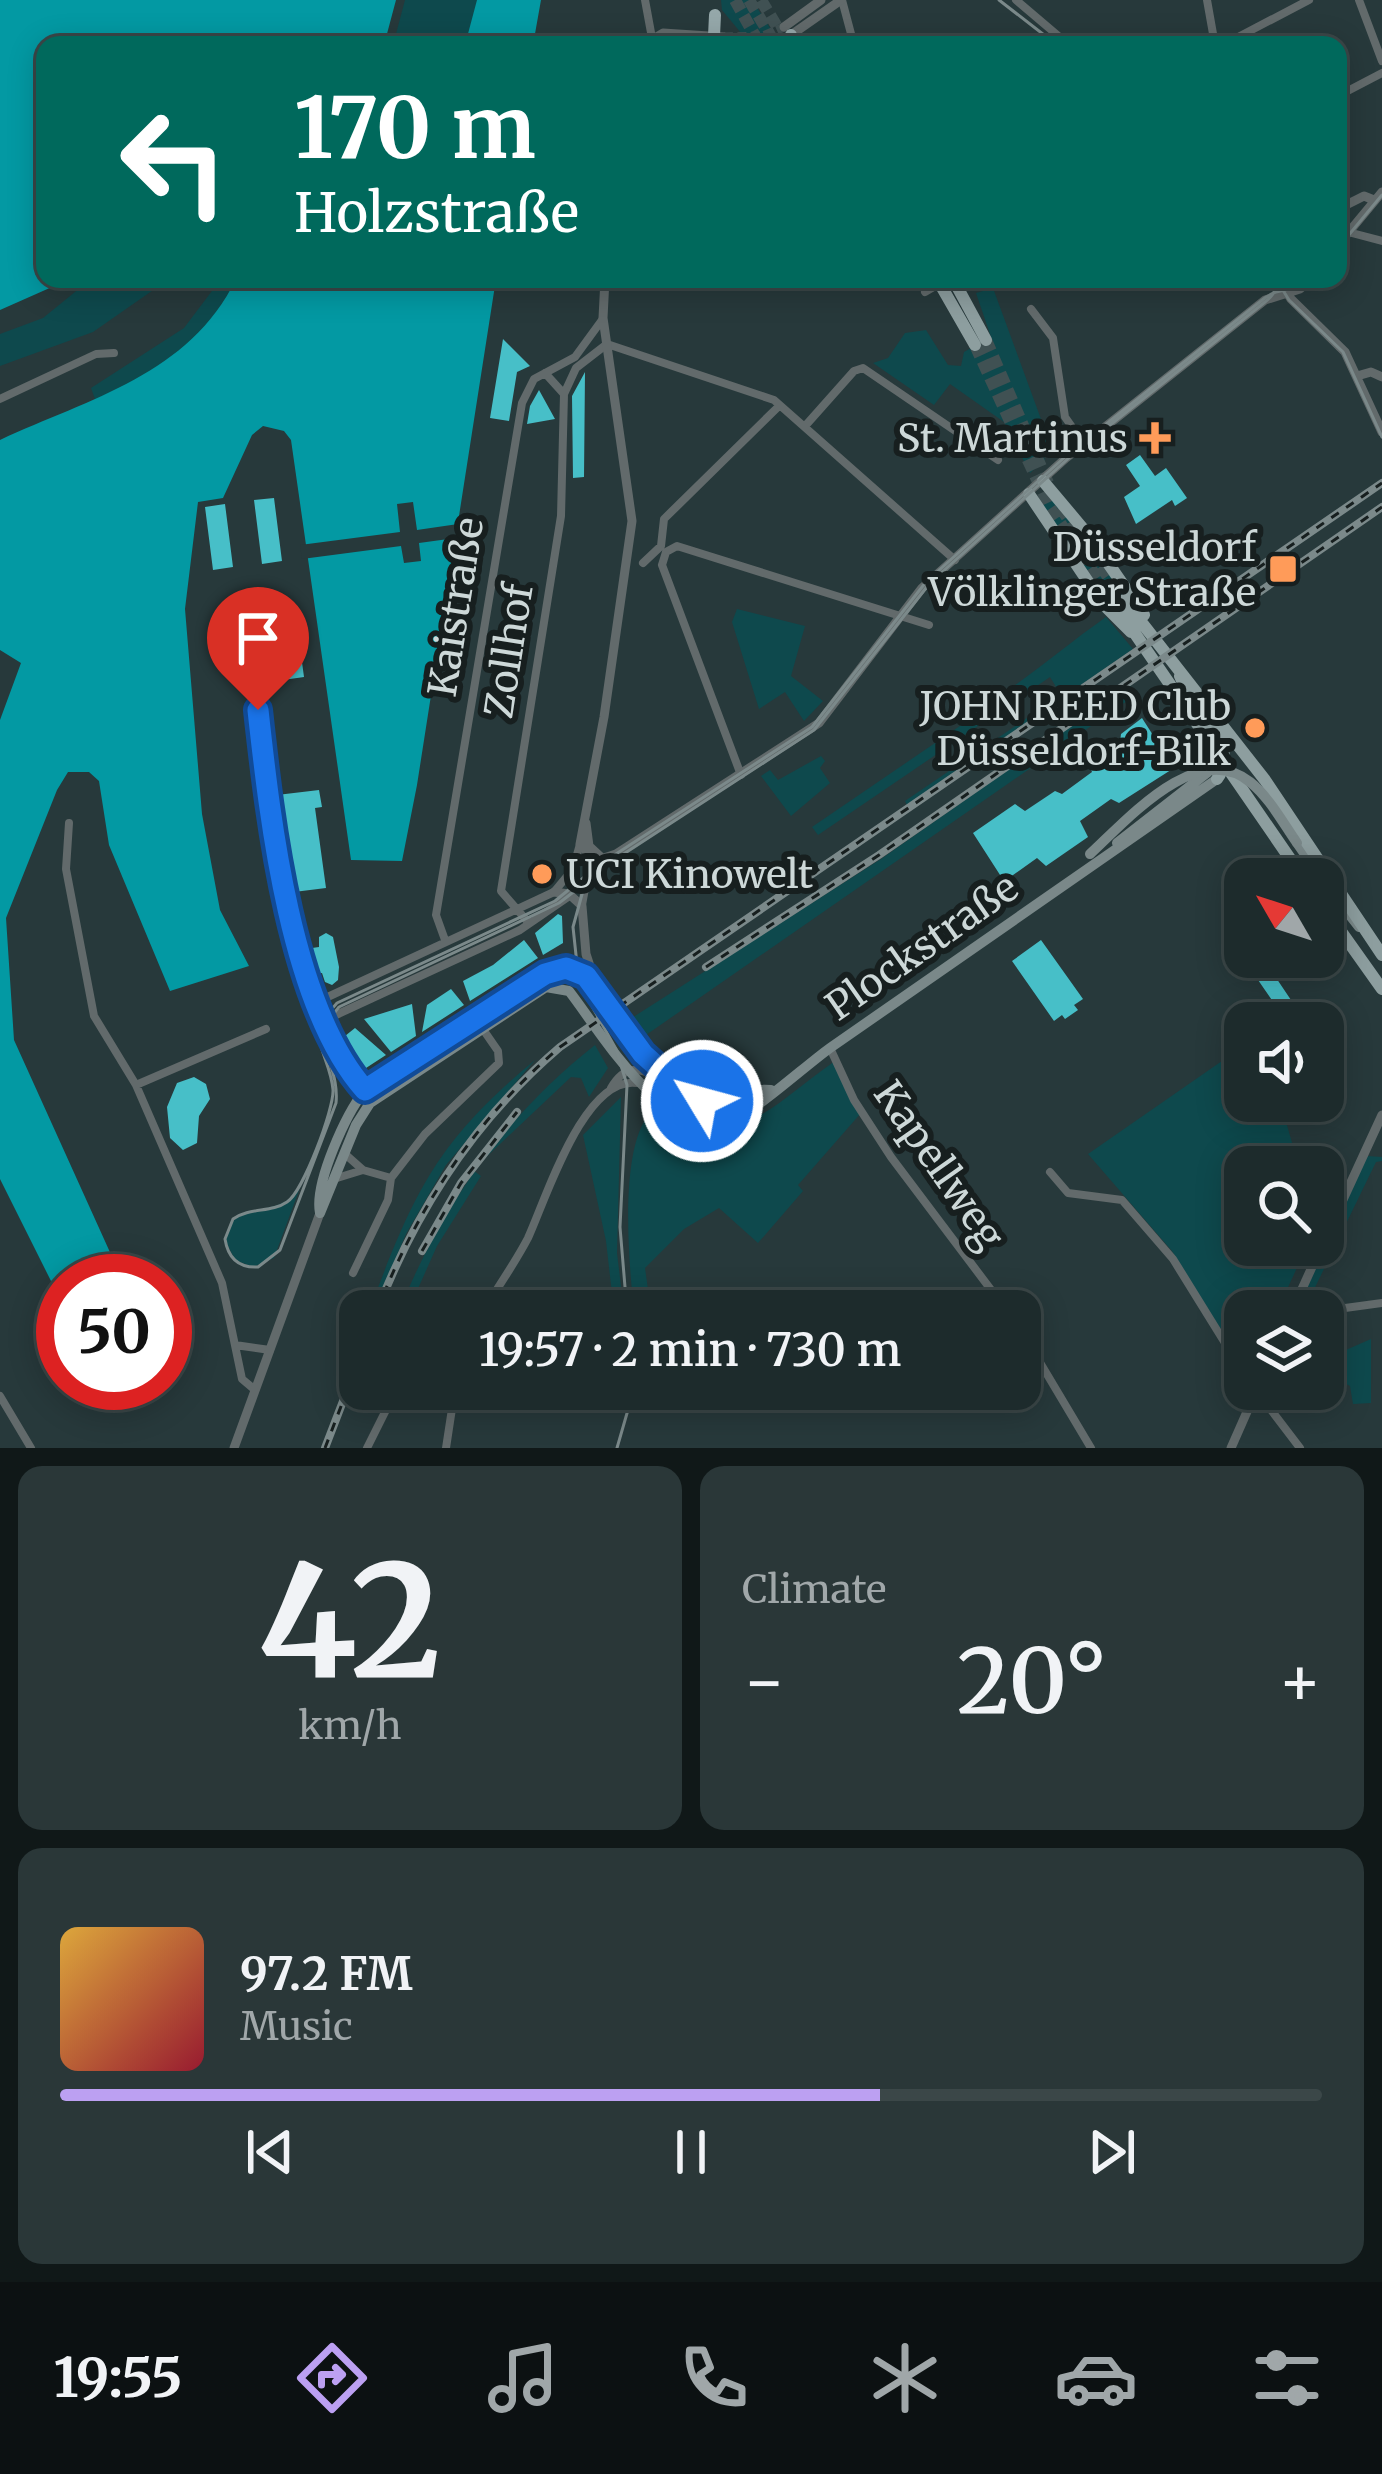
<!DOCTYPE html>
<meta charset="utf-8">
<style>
:root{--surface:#1d2b2c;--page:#2a3738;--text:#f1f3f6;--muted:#a0a7a9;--line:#3b4748;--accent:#bca0f2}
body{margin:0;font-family:Merriweather,serif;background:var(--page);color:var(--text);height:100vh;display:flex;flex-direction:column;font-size:45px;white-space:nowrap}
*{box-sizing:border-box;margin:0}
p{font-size:39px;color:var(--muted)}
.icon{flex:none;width:66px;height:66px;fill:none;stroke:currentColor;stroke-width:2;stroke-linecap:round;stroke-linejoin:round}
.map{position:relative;height:1448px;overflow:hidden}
.details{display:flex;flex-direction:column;gap:18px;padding:18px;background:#101818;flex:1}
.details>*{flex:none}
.top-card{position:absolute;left:36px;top:36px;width:1311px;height:252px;border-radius:24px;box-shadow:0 6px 30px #0003,0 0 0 3px var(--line);background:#00695c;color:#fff;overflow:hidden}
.needle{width:78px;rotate:309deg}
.fabs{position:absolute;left:1224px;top:858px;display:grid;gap:24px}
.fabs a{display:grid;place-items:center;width:120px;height:120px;border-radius:24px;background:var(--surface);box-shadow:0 6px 30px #0003,0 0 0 3px var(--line);font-size:60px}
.speed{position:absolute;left:36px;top:1254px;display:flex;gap:24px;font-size:60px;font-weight:700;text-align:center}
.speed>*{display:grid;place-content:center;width:156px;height:156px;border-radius:50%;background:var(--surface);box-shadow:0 6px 30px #0003,0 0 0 3px var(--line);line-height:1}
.speed .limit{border:18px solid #d22;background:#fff;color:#111}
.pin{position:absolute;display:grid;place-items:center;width:102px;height:102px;color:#fff;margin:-123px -51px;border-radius:50% 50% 50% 0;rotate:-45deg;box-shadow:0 0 12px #0007}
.pin .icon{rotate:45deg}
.me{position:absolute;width:132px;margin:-66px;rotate:307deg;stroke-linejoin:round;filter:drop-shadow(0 0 9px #0008)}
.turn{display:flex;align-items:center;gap:42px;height:252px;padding:0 60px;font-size:54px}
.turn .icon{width:156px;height:156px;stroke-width:2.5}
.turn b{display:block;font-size:84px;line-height:102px}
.big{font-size:90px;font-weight:600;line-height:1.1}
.details .card{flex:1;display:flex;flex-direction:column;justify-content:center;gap:18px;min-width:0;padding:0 42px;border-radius:24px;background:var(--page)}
.details .dial{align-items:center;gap:0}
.dial b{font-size:156px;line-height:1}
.song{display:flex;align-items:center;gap:36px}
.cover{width:144px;height:144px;border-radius:18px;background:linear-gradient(135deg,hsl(40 70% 55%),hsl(350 70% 35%))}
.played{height:12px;border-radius:6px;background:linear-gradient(90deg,var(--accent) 65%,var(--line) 65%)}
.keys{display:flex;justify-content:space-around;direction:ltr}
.heat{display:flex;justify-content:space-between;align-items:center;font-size:66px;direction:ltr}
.details .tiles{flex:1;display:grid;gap:18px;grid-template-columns:1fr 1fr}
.card:last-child{grid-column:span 2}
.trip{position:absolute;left:339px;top:1290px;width:702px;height:120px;border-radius:24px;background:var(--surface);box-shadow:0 6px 30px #0003,0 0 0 3px var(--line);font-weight:600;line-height:120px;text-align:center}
.dock{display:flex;height:192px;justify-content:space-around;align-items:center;background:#0c1112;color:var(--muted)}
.dock .icon{width:84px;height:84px}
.dock .selected{color:var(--accent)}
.dock b{font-size:54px;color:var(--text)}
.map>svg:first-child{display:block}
.green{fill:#0e494d}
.water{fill:#0399a3}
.pier{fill:#27393b}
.building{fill:#47bfc8}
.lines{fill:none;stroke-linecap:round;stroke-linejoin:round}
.tertiary-tunnel{stroke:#405153;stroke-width:9;stroke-dasharray:9 4.5;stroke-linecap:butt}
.primary-tunnel{stroke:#405153;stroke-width:12;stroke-dasharray:12 6;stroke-linecap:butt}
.trunk-tunnel{stroke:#405153;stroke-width:12;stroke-dasharray:12 6;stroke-linecap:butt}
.minor{stroke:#626a6b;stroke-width:8}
.tertiary{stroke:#626a6b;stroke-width:9}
.secondary{stroke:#7a8889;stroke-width:10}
.primary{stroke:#8d9e9f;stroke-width:12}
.trunk{stroke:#95a8aa;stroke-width:12}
.tram{stroke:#7b898a;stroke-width:3}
.rail-casing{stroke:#7b898a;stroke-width:8}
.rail{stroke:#171f1f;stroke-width:3;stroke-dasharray:9;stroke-linecap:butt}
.secondary-bridge{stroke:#7a8889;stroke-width:10}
.route-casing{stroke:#114b97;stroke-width:30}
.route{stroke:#1a73e8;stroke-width:21}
.poi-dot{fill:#ff9b59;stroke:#171f1f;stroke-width:4.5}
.labels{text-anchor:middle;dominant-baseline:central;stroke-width:12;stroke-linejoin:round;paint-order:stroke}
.poi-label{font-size:39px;fill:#cdd8d8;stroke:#171f1f;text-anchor:end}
.street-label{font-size:39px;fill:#cdd8d8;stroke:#171f1f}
</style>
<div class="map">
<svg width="1382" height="1448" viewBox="0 0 1382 1448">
<rect width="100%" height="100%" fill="#27393b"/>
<!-- green -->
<path class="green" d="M405 0H480L469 45H393Z
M721 0H752L781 45H751L722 10Z
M91 279H169L93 332 0 366V334L43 318Z
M221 279H236C208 336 157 380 95 399L91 388 184 328Z
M993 288 1049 441 1040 447 1045 460 1030 473 1004 422 950 384 934 405 873 363 888 358 905 333 926 330 948 365 961 366 964 352 991 337 976 293Z
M1050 497 1085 534 1128 597 1113 610 1042 506Z
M737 609 805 626 791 676 823 701 804 721 785 692 759 709 732 622Z
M1106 617 1133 649 907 805 905 801 1061 695 1050 677 818 835 812 827 979 713V709C1024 682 1062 648 1106 617Z
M1131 684 1130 699 646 1035 635 1032 627 1021 881 859Z
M821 756 825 761 820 768 830 783 791 816 761 776 770 770 778 780Z
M595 1045 608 1068 589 1097 581 1078 571 1077 481 1162 474 1171 481 1176 437 1246 408 1311H399C442 1205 505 1116 595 1045Z
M1245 1045V1101H1280L1299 1167H1245V1245H1293L1302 1257 1277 1311H1245V1358L1231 1346 1172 1251 1088 1154Z
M535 1060 446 1165 406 1234 374 1311H369C414 1193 435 1143 535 1060Z
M835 1061 861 1113 798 1185 803 1191 758 1243 719 1208 684 1229 645 1268 651 1311H634C629 1264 617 1138 655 1108 736 1157 769 1107 835 1061Z
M621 1097 617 1253 624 1311H614L606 1241 583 1135Z
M1367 1156 1382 1157V1161L1376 1162 1304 1310 1301 1301Z
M301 1185 274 1258 253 1267 235 1260 225 1240C233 1194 279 1224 301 1185Z
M1371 1339V1403L1353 1404 1350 1386 1339 1380H1323V1360Z"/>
<!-- water -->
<path class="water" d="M0 0H396L384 45H45V279H70L0 310Z
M477 0H541L533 45H465Z
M236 279H496L417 785 402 861 351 860 291 440 284 431 263 426 252 435 223 498 198 502 185 609 202 814 220 910 249 966 170 991 109 845 99 781 89 772H68L57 790 6 918 14 1040 123 1281H63V1305L0 1179V720L21 663 0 650V440C90 398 189 375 236 279Z"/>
<!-- pier -->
<path class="pier" d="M413 502 417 530 465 523 463 537 419 543 421 561 404 563 401 546 302 559 300 545 400 532 397 504Z"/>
<!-- building -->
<path class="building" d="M503 339 530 366 517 372 509 421 490 418Z
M585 372 584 477 573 478 572 396Z
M539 390 555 419 527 424 530 406Z
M1140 455 1155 476 1166 468 1187 498 1175 506 1172 500 1136 524 1124 497 1140 486 1126 465Z
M274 498 282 561 262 564 254 500Z
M225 504 233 567 213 570 205 507Z
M299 640 304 677 283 680 278 642Z
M1142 718 1174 768 1119 803 1111 799 1080 821 1088 837 1046 866 1037 858 1006 880 1002 878 973 833 1015 804 1025 811 1055 791 1062 794 1092 772 1086 756 1107 740 1119 750 1121 734Z
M319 790 322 807 315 808 326 888 294 892 277 795Z
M558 914 562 916 563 943 543 955 535 933Z
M326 933 333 937 339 967 338 980 332 985 325 982 322 973 315 974 312 948 319 947V937Z
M524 940 538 958 470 1001 463 981 493 965Z
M1041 940 1083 999 1074 1005 1078 1010 1065 1019 1062 1015 1054 1021 1012 961Z
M1245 941V957H1262L1291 1000 1278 1009 1236 948Z
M451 989 464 1005 422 1032 427 1005Z
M412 1004 416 1036 391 1052 364 1019Z
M355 1028 386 1055 366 1068 360 1066 345 1036Z
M194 1077 206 1084 210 1099 199 1116 197 1143 183 1150 170 1138 167 1107 177 1083Z"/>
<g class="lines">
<!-- tertiary-tunnel -->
<path class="tertiary-tunnel" d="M724 37 763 36 784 27
M771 45 791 35"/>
<!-- primary-tunnel -->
<path class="primary-tunnel" d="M986 340 1048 483
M975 345 1050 508 1116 606
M1060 507 1124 600"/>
<!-- trunk-tunnel -->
<path class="trunk-tunnel" d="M735 0 760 45
M749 0 776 45
M761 0 779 30"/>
<!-- minor -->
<path class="minor" d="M645 0 652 38
M842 0 854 45
M1016 0 1069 45
M1207 0 1215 45
M1359 0 1382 61
M1223 45 1309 0
M1338 96 1382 73
M1348 232 1382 241
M925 292 947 279
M1031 309 1053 338 1065 417 1084 444
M564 394 576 368 607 344 774 400 955 560
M0 399 96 354 114 353
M806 425 854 371 863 368 998 460
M643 563 661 546 664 519 778 407
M662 565 666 552 677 546 929 625
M662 565 741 775
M254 661C262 781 285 1005 368 1092
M69 823 66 869 94 1016 136 1085 222 1283 242 1379 255 1390
M582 905 586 883 602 860
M528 922 501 891 561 516 564 394 545 373
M445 940 436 915 522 403 534 379 575 357 602 320
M319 1001 554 892 573 869 580 844
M322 1014 336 1015 520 930 571 895
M830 1048 854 1100 891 1157 1007 1311
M136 1085 266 1029
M611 1088C628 1059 643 1072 668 1079
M345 1154 363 1170 391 1178
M1050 1172 1068 1193 1122 1200 1173 1259 1225 1343 1245 1365
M337 1178 363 1170
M353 1273 388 1200 391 1178 425 1134 499 1063 498 1051 480 1025
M483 1311C498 1287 515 1263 528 1238 546 1199 584 1075 637 1083
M1323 1311 1382 1303
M1020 1329 1091 1448
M235 1345 270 1350
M0 1396 31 1448
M1254 1396 1265 1402 1300 1448
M367 1448 386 1410 405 1389
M446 1448 455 1389"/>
<!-- tertiary -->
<path class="tertiary" d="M784 27 821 0
M791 35 841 0
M652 38 690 45
M643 45 663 33 724 37
M1338 209 1364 196 1374 200
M1338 245 1382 192
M605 279 603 318 632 521 604 717 580 844 595 861 616 854 819 723 922 588 1066 458 1265 300 1300 289 1311 279
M1278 279 1291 299 1345 352 1382 432
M1357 376 1371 372 1382 377
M586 823 589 846 603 859
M554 892 569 894 582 906 586 954 598 991
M1323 1243 1382 1115
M1292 1311 1322 1245
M234 1448 320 1213
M1231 1448 1257 1389"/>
<!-- secondary -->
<path class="secondary" d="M1117 843 1208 772 1210 744
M1297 843 1322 879
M1323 881 1359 927
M680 1107 699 1105V1091
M728 1121 720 1115 719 1107 735 1097
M320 1213 356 1125 370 1103 546 987 569 991C602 1033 665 1145 734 1119 757 1110 805 1066 830 1048L1217 779
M320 1213C314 1183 346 1114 365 1090L556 969C599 964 634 1061 680 1084 713 1100 739 1088 771 1090"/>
<!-- primary -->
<path class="primary" d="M953 279 986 340
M940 284 975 345
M1043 481 1090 537 1144 615
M1029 494 1103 604 1131 632
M1124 600 1265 780 1382 955
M1116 606 1304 879
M1180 676C1193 708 1242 745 1217 779
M1323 906 1382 989"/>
<!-- trunk -->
<path class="trunk" d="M791 35 794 45
M714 36 715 15
M936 279 940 284"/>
<!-- tram -->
<path class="tram" d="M999 0 1057 45
M1338 248 1382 195
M1276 279 1289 300 1343 352 1382 437
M1277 279 1274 292C1272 296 1269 299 1265 302L1071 456 930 583 814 730 619 857 559 903 339 1007C309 1041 340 1065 336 1103L280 1250 258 1267C239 1268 228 1258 225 1239L233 1219C250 1207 271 1213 287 1202 303 1192 334 1109 333 1090 330 1053 303 1039 337 1003L555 901 599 865 812 727 926 582 1066 456 1266 297C1270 295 1272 293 1276 292L1298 287 1309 279
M584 887 573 927 579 983 616 1049 627 1085 620 1227 627 1311
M617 1448 634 1389"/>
<defs>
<path id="rail" d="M706 967 879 855 1382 507
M422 1251 461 1183 517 1112
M377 1311C417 1207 476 1119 560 1047L1382 483
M325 1448 360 1357"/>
</defs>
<!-- rail casing -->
<use href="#rail" class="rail-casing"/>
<!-- rail -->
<use href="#rail" class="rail"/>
<!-- secondary-bridge -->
<path class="secondary-bridge" d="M1090 854C1127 820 1197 739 1250 782 1269 797 1283 823 1297 843"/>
</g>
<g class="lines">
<defs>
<path id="route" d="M258 710C270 820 291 1007 365 1090L545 974 566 968 586 976 643 1054 672 1080 699 1091 702 1101"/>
</defs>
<!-- route casing -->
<use href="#route" class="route-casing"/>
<!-- route -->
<use href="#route" class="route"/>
</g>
<!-- markers -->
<g class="poi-dot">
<path d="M1149 420h12v12h12v12h-12v12h-12v-12h-12v-12h12z"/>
<rect x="1268" y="554" width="30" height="30" rx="6"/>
<circle cx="1255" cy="728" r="12"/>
<circle cx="542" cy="874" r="12"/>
</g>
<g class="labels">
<!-- poi labels -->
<g class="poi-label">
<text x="1128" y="438">St. Martinus</text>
<text x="1256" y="547">Düsseldorf<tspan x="1256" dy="45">Völklinger Straße</tspan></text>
<text x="1231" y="706">JOHN REED Club<tspan x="1231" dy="45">Düsseldorf-Bilk</tspan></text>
<text x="566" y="874" text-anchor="start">UCI Kinowelt</text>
</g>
<!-- street labels -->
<g class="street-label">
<text transform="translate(456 607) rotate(-81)">Kaistraße</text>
<text transform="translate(509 651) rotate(-81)">Zollhof</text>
<text transform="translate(922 947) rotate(-35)">Plockstraße</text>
<text transform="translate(939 1165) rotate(55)">Kapellweg</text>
</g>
</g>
</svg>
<div class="fabs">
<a><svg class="needle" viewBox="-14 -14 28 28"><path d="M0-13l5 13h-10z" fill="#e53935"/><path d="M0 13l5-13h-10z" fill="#a0a7a9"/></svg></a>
<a><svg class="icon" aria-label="sound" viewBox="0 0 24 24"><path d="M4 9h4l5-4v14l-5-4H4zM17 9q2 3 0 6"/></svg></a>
<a><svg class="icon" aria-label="search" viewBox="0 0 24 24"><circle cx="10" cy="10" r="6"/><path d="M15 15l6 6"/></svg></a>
<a><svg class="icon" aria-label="layers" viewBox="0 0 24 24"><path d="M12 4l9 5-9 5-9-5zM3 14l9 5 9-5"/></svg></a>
</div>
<div class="speed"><div class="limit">50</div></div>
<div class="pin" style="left:258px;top:710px;background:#d93025"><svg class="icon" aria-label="arrive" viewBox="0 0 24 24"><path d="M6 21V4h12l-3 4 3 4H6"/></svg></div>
<svg class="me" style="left:702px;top:1101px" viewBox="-20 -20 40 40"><circle r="17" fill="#1a73e8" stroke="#fff" stroke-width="3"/><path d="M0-11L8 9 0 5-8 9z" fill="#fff"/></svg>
<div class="trip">19:57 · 2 min · 730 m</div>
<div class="top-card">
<div class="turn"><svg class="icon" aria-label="left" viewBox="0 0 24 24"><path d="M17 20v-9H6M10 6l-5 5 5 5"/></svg><div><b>170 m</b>Holzstraße</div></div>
</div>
</div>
<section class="details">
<div class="tiles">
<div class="card dial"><b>42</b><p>km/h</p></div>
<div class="card"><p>Climate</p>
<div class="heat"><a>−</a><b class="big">20°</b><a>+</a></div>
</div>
<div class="card">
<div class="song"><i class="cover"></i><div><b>97.2 FM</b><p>Music</p></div></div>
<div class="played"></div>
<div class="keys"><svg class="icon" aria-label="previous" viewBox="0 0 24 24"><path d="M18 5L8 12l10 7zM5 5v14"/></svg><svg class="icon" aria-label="pause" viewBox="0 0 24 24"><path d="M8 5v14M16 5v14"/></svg><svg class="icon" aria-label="next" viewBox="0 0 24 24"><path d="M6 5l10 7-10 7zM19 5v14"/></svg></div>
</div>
</div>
</section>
<nav class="dock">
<b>19:55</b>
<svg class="icon selected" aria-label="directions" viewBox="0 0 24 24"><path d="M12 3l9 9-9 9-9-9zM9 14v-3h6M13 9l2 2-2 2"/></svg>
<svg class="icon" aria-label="music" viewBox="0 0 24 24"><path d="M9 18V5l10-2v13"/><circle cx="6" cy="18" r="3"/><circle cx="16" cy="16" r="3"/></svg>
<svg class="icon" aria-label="phone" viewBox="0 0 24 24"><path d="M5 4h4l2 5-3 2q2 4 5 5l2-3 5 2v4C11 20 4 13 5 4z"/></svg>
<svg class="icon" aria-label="climate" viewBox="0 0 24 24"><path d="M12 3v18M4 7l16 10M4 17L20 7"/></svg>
<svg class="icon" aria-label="car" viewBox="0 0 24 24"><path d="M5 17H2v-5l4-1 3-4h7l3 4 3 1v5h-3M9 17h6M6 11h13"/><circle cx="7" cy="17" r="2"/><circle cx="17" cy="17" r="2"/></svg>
<svg class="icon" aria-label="filters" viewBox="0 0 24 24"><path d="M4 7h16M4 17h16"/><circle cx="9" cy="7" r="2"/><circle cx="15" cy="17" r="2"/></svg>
</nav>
